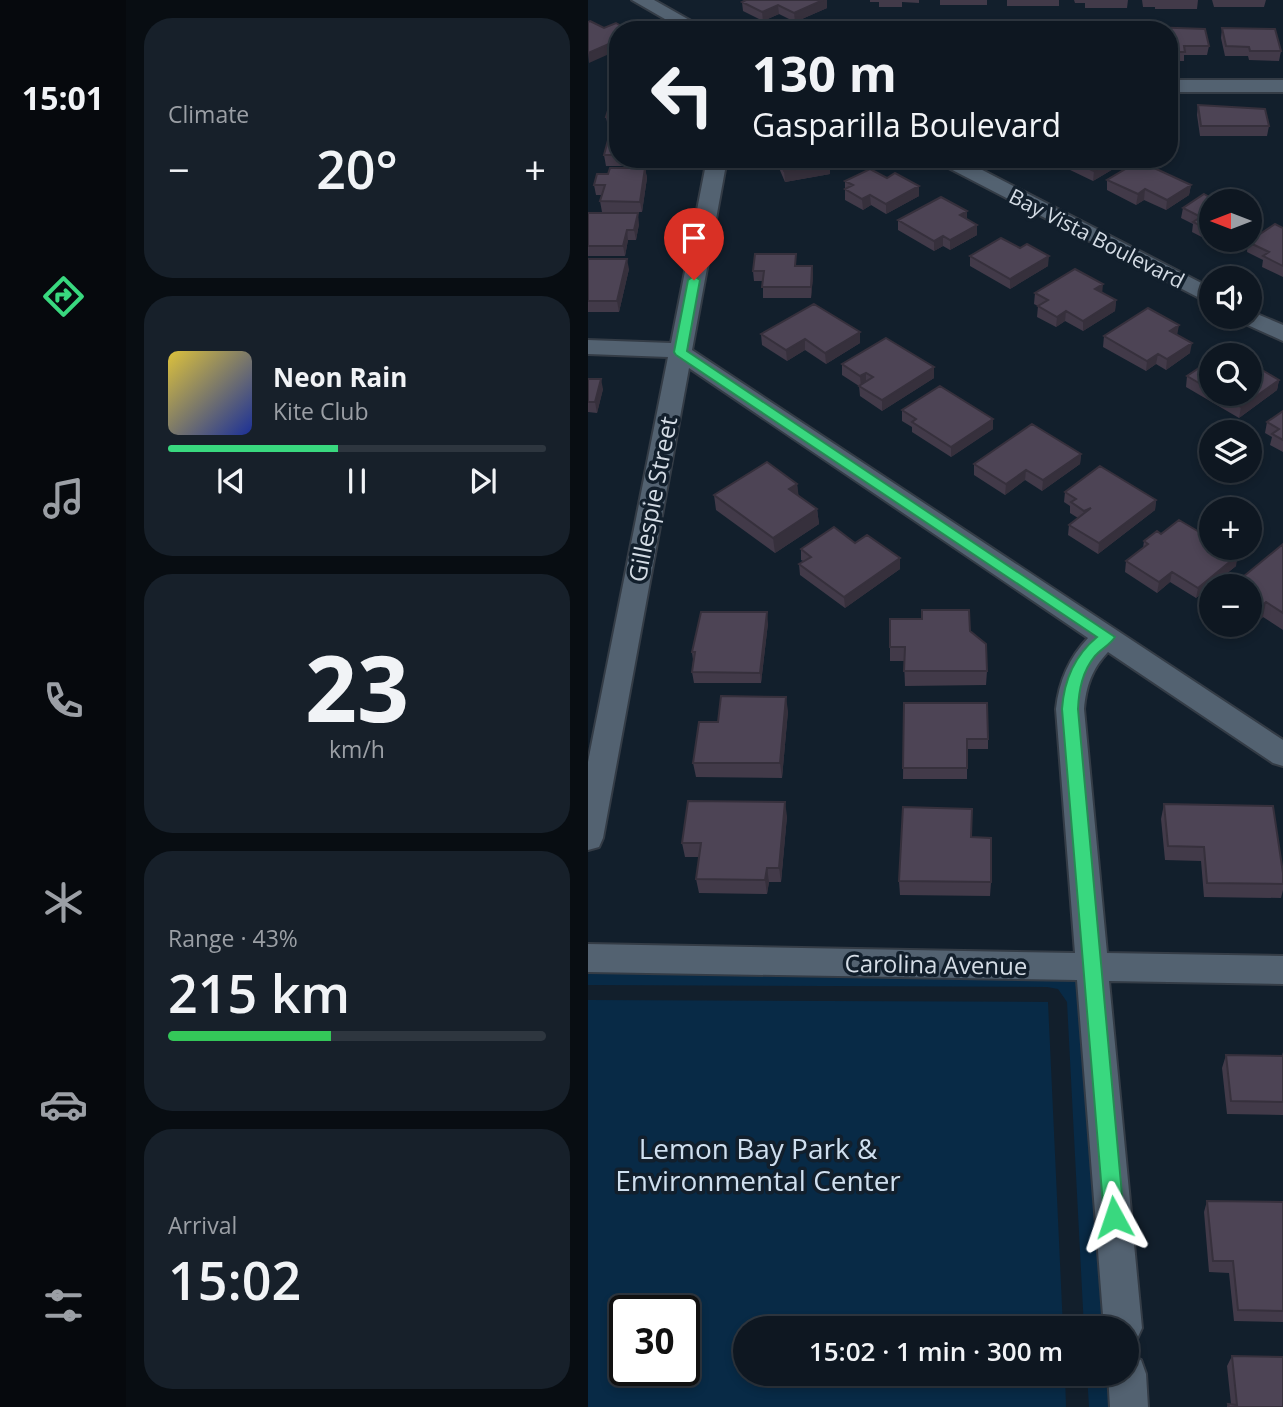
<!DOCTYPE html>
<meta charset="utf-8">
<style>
:root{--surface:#0e1721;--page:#17202a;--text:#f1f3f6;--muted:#9b9fa5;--line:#2e363f;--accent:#39d87f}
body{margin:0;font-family:"Open Sans",sans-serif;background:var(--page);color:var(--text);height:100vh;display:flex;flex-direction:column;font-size:26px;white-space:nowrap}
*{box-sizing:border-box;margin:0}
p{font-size:23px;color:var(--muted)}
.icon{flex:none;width:38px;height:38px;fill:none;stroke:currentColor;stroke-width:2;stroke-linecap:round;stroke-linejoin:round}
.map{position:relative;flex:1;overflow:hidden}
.panel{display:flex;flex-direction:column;gap:18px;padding:18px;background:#080d12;width:462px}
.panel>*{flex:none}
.guide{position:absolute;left:21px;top:21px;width:569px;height:147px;border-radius:28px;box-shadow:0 4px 10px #0003,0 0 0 2px var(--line);background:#0e1721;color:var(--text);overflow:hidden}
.needle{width:46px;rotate:270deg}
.fabs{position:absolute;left:611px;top:189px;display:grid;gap:14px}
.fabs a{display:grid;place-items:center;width:63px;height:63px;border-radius:50%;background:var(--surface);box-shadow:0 4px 10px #0003,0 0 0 2px var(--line);font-size:35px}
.speed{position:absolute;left:21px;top:1295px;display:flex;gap:14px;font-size:35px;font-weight:700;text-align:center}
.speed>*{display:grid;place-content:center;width:91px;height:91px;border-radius:50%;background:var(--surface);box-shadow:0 4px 10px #0003,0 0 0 2px var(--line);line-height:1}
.speed .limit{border:4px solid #111;border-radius:10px;background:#fff;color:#111}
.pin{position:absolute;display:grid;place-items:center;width:60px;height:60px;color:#fff;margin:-72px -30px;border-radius:50% 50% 50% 0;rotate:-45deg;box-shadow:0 0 7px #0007}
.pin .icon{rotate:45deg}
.me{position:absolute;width:77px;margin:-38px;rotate:355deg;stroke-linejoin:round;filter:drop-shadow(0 0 5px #0008)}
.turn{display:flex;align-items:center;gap:24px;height:147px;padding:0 28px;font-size:32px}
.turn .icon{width:91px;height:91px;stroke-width:2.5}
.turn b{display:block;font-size:49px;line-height:60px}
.big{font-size:52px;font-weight:600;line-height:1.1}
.panel .card{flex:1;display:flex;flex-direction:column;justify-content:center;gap:10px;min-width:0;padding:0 24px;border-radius:28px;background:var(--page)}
.panel .dial{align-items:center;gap:0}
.dial b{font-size:91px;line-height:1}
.song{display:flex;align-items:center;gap:21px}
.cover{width:84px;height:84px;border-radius:10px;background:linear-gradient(135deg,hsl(50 70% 55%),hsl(230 70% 35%))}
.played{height:7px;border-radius:4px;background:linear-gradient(90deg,var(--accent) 45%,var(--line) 45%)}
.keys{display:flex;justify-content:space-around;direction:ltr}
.heat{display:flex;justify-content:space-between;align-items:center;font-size:38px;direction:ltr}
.charge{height:10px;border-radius:5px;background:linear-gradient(90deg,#34c759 43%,var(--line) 0)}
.trip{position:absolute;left:145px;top:1316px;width:406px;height:70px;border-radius:35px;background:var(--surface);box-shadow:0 4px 10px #0003,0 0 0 2px var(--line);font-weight:600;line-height:70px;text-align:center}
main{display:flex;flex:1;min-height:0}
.dock{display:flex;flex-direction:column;width:126px;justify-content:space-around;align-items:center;background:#06090d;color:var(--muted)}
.dock .icon{width:49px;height:49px}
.dock .current{color:var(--accent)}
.dock b{font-size:32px;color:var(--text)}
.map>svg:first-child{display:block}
.green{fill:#082a46;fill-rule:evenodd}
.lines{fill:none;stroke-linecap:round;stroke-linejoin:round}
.minor-casing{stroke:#343c46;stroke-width:4}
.minor{fill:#536271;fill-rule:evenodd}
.wall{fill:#423a49}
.shaded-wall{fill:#36303c}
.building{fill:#4d4455;stroke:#36303c;stroke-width:2}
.route{fill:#39d87f;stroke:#258c53;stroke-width:2}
.labels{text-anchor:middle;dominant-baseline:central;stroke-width:7;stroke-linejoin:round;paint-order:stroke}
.far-street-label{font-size:21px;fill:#d4dce5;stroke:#121f2c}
.street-label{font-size:24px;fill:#d4dce5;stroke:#121f2c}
.near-park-label{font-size:28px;fill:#cfdfef;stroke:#121f2c}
</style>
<main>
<nav class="dock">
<b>15:01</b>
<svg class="icon current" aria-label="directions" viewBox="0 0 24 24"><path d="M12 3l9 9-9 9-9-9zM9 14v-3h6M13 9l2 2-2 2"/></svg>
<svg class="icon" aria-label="music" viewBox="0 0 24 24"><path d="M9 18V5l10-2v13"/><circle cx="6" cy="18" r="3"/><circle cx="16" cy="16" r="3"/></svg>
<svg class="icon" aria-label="phone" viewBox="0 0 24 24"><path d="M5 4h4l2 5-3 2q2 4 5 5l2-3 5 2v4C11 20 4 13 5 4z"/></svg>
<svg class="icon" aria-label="climate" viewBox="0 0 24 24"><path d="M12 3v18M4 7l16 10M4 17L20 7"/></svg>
<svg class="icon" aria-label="car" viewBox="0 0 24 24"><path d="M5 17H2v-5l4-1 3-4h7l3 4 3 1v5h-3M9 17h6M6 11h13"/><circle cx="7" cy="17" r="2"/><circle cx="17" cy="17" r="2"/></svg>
<svg class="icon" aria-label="filters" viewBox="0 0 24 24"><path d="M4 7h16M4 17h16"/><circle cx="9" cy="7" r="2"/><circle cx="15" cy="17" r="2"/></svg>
</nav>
<section class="panel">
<div class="card"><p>Climate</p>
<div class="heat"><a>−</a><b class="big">20°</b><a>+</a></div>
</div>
<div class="card">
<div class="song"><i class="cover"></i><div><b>Neon Rain</b><p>Kite Club</p></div></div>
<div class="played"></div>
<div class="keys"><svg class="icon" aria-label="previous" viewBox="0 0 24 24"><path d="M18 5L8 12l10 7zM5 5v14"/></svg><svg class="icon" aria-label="pause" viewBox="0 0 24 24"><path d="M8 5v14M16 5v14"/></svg><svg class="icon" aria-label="next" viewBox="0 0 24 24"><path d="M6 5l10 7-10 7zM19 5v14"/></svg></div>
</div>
<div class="card dial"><b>23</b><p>km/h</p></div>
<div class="card"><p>Range · 43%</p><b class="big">215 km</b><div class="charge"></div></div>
<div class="card"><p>Arrival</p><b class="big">15:02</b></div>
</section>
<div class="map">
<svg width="695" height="1407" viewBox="0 0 695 1407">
<rect width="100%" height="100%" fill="#121f2c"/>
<!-- green -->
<path class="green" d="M0 951 501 954 526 1328H496L479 1002 470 989 459 987 0 985Z
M0 1000 460 1002 475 1328H158V1374H477L478 1407H0ZM37 1311H96V1370H37Z
M499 1374H529L531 1407H501Z"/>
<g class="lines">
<defs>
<path id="minor" d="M44 0H66L119 30H96Z
M581 80H695V92H581Z
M119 159H139L104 350 695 740V766L685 763 520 652C504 669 498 686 496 709L519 953 695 956V984L521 981 554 1328 548 1341 539 1345V1328H516L489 980 0 972V944L487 953 468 709C471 681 481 658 500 638L101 368 15 838 11 847 0 850V762L80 357 0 354V340L83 343Z
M348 159H373L623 288V304L351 163Z
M662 311 695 325V341L653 322 650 317H662Z
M539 1355 553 1360 558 1374 560 1407H522L520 1374H539Z"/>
</defs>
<!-- minor casing -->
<use href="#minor" class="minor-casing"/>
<!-- minor -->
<use href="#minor" class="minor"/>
</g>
<!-- wall -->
<path class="wall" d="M158 0H239V8L207 22 191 14 175 21 155 11 154 2Z
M282 0H331V3L314 2V7H291V2H282Z
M352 0H399V5H352Z
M419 0H471V6H419Z
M486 0H540L539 8H497V3H487Z
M554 0H610L609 9H567V7H555Z
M624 0H678L676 7H626Z
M561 27 617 29 621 46 619 55H596V61H581V30H561Z
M634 28 693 51 691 61 661 60 660 56H637L633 38Z
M30 53V75L24 65 22 55Z
M30 94V127H20L18 117Z
M610 105 681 126 679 136H612L609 115Z
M30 129V159H58L57 166H18L16 155Z
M190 159H239L242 174 197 182 191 168Z
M479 159H542L505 181 480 169V160Z
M57 168 59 178 54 212H14L12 201 14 195H8L6 185 20 174Z
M299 178 331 186V196L298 214 283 205 275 210 257 200V181Z
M519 180 603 185 601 195 578 210 556 200 548 205 519 190Z
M623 201V240H646L635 248 604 232 605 224 593 218 595 208Z
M0 213 51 224 48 240H40L37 256H0Z
M379 219 389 235 362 250 355 246 346 251 310 230V220Z
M695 228V277L674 267 675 260 659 252 660 242Z
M382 256 460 266 422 289 382 266Z
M0 259 41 269 31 312H0Z
M208 266H224L225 276 223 298H175V281H166L165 271Z
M514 292 528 300 527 311 495 331 477 321 468 327 449 317 450 306 446 304 447 293Z
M173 334 272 343 238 364 217 350 199 361 174 345Z
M589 335 602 353 578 370 568 364 558 371 515 347 516 336Z
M623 360V394H662L691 380 689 390 651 418 598 387 599 376Z
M254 364 346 378 294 411 272 396 271 386 254 375Z
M0 379 15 389 9 413 0 412Z
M314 410 405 429 363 457 324 432V427L314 421Z
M695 411V452L682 445 684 437 677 433 679 422Z
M493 454 492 464 454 491 437 480 417 495 386 475V464Z
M209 484 210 496 229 509 231 524 187 553 128 510 126 495Z
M477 492 568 500 567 510 510 554 480 535 481 525 490 518 482 513V506L476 502Z
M573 534 648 566 608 598 582 582 569 593 537 572 538 561 555 548 556 541Z
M267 543 312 558V569L257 608 212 575 211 564 215 561 213 560V549Z
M695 544V630L675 617 660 630 652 625H662V586Z
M180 623 173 683H106L104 672 105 660 104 652Z
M382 631 399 671 398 685 317 686 316 661H302V647Z
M316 703 400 739V749H379V779H315Z
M200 711 194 778 108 777 105 763 130 722Z
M576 804 695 873V890L693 898 616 897 613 861 577 860 573 819Z
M199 816 193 882H181L179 894 111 893 108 879 111 857H97L94 843Z
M383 837 403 882 402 896 312 895 311 881Z
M695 1052V1115L639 1114 634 1068 638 1055 694 1056Z
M619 1201 695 1202V1322L646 1321 641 1273 621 1272 616 1212Z
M644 1356 695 1407H639L640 1404H643L639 1366Z"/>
<!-- shaded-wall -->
<path class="shaded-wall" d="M235 0H239V8L207 22 206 13Z
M190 5 191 14 175 21 174 12Z
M30 40V50L1 63 0 53Z
M526 159H542L505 181 506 171Z
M242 164V174L197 182 196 171Z
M57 168 59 178 54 212 52 202Z
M603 185 601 195 578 210 579 200Z
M331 186V196L298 214V204Z
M557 189 556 200 548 205 550 194Z
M282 195 283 205 275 210 274 199Z
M379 211V221L372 215Z
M50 213 51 224 48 240 46 230Z
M673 213 671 223 662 230V221Z
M389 225V235L362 250V240Z
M39 230 40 240 37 256 35 246Z
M355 236V246L346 251V241Z
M636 240H646L635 248Z
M461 256 460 266 422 289V279Z
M39 259 41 269 31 312 29 301Z
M224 266 225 276 223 298V287Z
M515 284 514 295 507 289Z
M528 300 527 311 495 331V321Z
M478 311 477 321 468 327 469 317Z
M591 325 589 336 582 331Z
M272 332V343L238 364 237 353Z
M217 339V350L199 361 198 350Z
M604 343 602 353 578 370 579 359Z
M570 354 568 364 558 371 559 361Z
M346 367V378L294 411V400Z
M278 373V383L273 387 272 376Z
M13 379 15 389 9 413 7 402Z
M691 380 689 390 651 418 653 407Z
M405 419V429L363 457V447Z
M493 454 492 464 454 491 455 480Z
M438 470 437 480 417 495 418 484Z
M209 484 211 498 201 489Z
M568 500 567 510 510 554 511 543Z
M229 509 231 524 187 553 185 538Z
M650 555 648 566 608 598 610 588Z
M312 558V569L257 608 256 597Z
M584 572 582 582 569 593 571 582Z
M678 602 675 617 660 630 663 615Z
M179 612 180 623 173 683 172 673Z
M198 697 200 711 194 778 192 763Z
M197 802 199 816 193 882 191 868Z
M179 868 181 882 179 894 177 880Z"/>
<!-- building -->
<path class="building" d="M158 0H235L206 13 190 5 174 12 154 2Z
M2 21 16 28 28 23 40 30H30V40L0 53V22Z
M278 23H333V30H277Z
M363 25H401V30H350V27H363Z
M561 27 617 29 621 46H596L597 52H581V30H562Z
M421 28H472L473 30H421Z
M493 28 544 29V30H493Z
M634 28 687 29 693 51H662L661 47 638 46Z
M30 53V68L22 55Z
M25 94H30V117H18Z
M610 105 677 109 681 126H613Z
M23 129H30V155H16Z
M191 159H239L242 164 196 171Z
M481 159H526L506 171Z
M551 161 603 185 579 200 557 189 550 194 519 180Z
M22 168H57L52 202 12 201 17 185H6L9 174H20Z
M282 169 299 178 307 173 331 186 298 204 282 195 274 199 257 189 265 185 257 181Z
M616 194 625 199 632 194 648 201H623V231L605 222 613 217 595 208Z
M353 197 379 211 372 215 389 225 362 240 355 236 346 241 310 220Z
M662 208 673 213 662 221Z
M0 213H50L46 230H39L35 246H0Z
M687 224 695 228V266L675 256 681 252 660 242Z
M413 238 432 248 439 244 461 256 422 279 382 256Z
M167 254H208L207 266H224L223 287H174L176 271H165Z
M0 259H39L29 301H0Z
M487 269 515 284 507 289 528 300 495 321 478 311 469 317 450 306 460 300 447 293Z
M226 304 272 332 237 353 217 339 198 350 173 334Z
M560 308 591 325 582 331 604 343 579 359 570 354 559 361 516 336Z
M298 338 346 367 294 400 271 386 285 377 278 373 272 376 254 364Z
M623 360V390L599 376Z
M662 363 691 380 653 407 630 394H662Z
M0 379H13L7 402H0Z
M352 386 405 419 363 447 324 422 328 419 314 410Z
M695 411V440L684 434 691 429 679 422Z
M444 424 493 454 455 480 438 470 418 484 386 464Z
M179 462 209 484 201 489 229 509 185 538 126 495Z
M512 466 568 500 511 543 481 525 503 508 496 511 483 502 488 499 477 492Z
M591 520 623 539V548H637L650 555 610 588 584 572 571 582 538 561 560 544 556 541 569 531 573 534Z
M246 527 267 543 279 535 312 558 256 597 211 564 223 557 213 549Z
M695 544V613L678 602 663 615 662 614V586H644Z
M334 610H381L382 631 398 644 399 671H316L317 647H302V619H334Z
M113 612H179L172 673 104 672 107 652H104Z
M133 696 198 697 192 763H105L111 722H130Z
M316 703H399L400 739H379V768H315Z
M100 801 197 802 191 868H179L177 880 108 879 113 843H94Z
M576 804 685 806 695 873V884L619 883 616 847 580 846Z
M315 807 384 809 383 837 403 838V882L311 881Z
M638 1055 695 1056V1102L643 1101Z
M619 1201 695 1202V1311L650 1310 645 1261H625Z
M644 1356 695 1357V1407H641L640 1404 649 1405Z"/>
<!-- route -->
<path class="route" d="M106 276 112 280 99 351 527 637C522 645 513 649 507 656 494 672 491 690 490 709L536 1217 533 1224 526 1227 519 1224 516 1217 474 709C476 680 486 656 509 637L88 355 86 352 100 280Z"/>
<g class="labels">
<!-- far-street labels -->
<g class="far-street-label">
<text transform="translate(509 238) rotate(27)">Bay Vista Boulevard</text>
</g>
<!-- street labels -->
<g class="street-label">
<text transform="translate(64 499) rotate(-79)">Gillespie Street</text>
<text transform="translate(348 964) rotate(1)">Carolina Avenue</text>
</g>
<!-- near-park labels -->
<g class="near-park-label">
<text x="170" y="1148">Lemon Bay Park &amp;<tspan x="170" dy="32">Environmental Center</tspan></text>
</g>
</g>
</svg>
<div class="fabs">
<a><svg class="needle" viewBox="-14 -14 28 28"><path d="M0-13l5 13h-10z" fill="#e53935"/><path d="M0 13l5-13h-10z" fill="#9b9fa5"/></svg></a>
<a><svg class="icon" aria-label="sound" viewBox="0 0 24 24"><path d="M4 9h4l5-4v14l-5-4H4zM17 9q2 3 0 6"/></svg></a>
<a><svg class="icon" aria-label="search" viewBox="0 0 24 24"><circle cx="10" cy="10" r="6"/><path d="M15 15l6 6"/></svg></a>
<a><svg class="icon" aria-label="layers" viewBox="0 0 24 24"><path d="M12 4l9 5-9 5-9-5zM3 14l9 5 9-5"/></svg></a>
<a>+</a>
<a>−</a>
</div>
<div class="speed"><div class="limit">30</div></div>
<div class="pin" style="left:106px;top:280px;background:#d93025"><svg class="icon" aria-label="arrive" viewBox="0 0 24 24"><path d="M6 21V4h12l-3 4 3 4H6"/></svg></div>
<svg class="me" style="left:526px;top:1217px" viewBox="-20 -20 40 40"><path d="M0-17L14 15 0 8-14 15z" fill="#39d87f" stroke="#fff" stroke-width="4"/></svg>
<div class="trip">15:02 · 1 min · 300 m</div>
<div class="guide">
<div class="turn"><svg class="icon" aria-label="left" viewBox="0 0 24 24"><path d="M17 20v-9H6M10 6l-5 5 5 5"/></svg><div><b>130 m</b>Gasparilla Boulevard</div></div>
</div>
</div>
</main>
